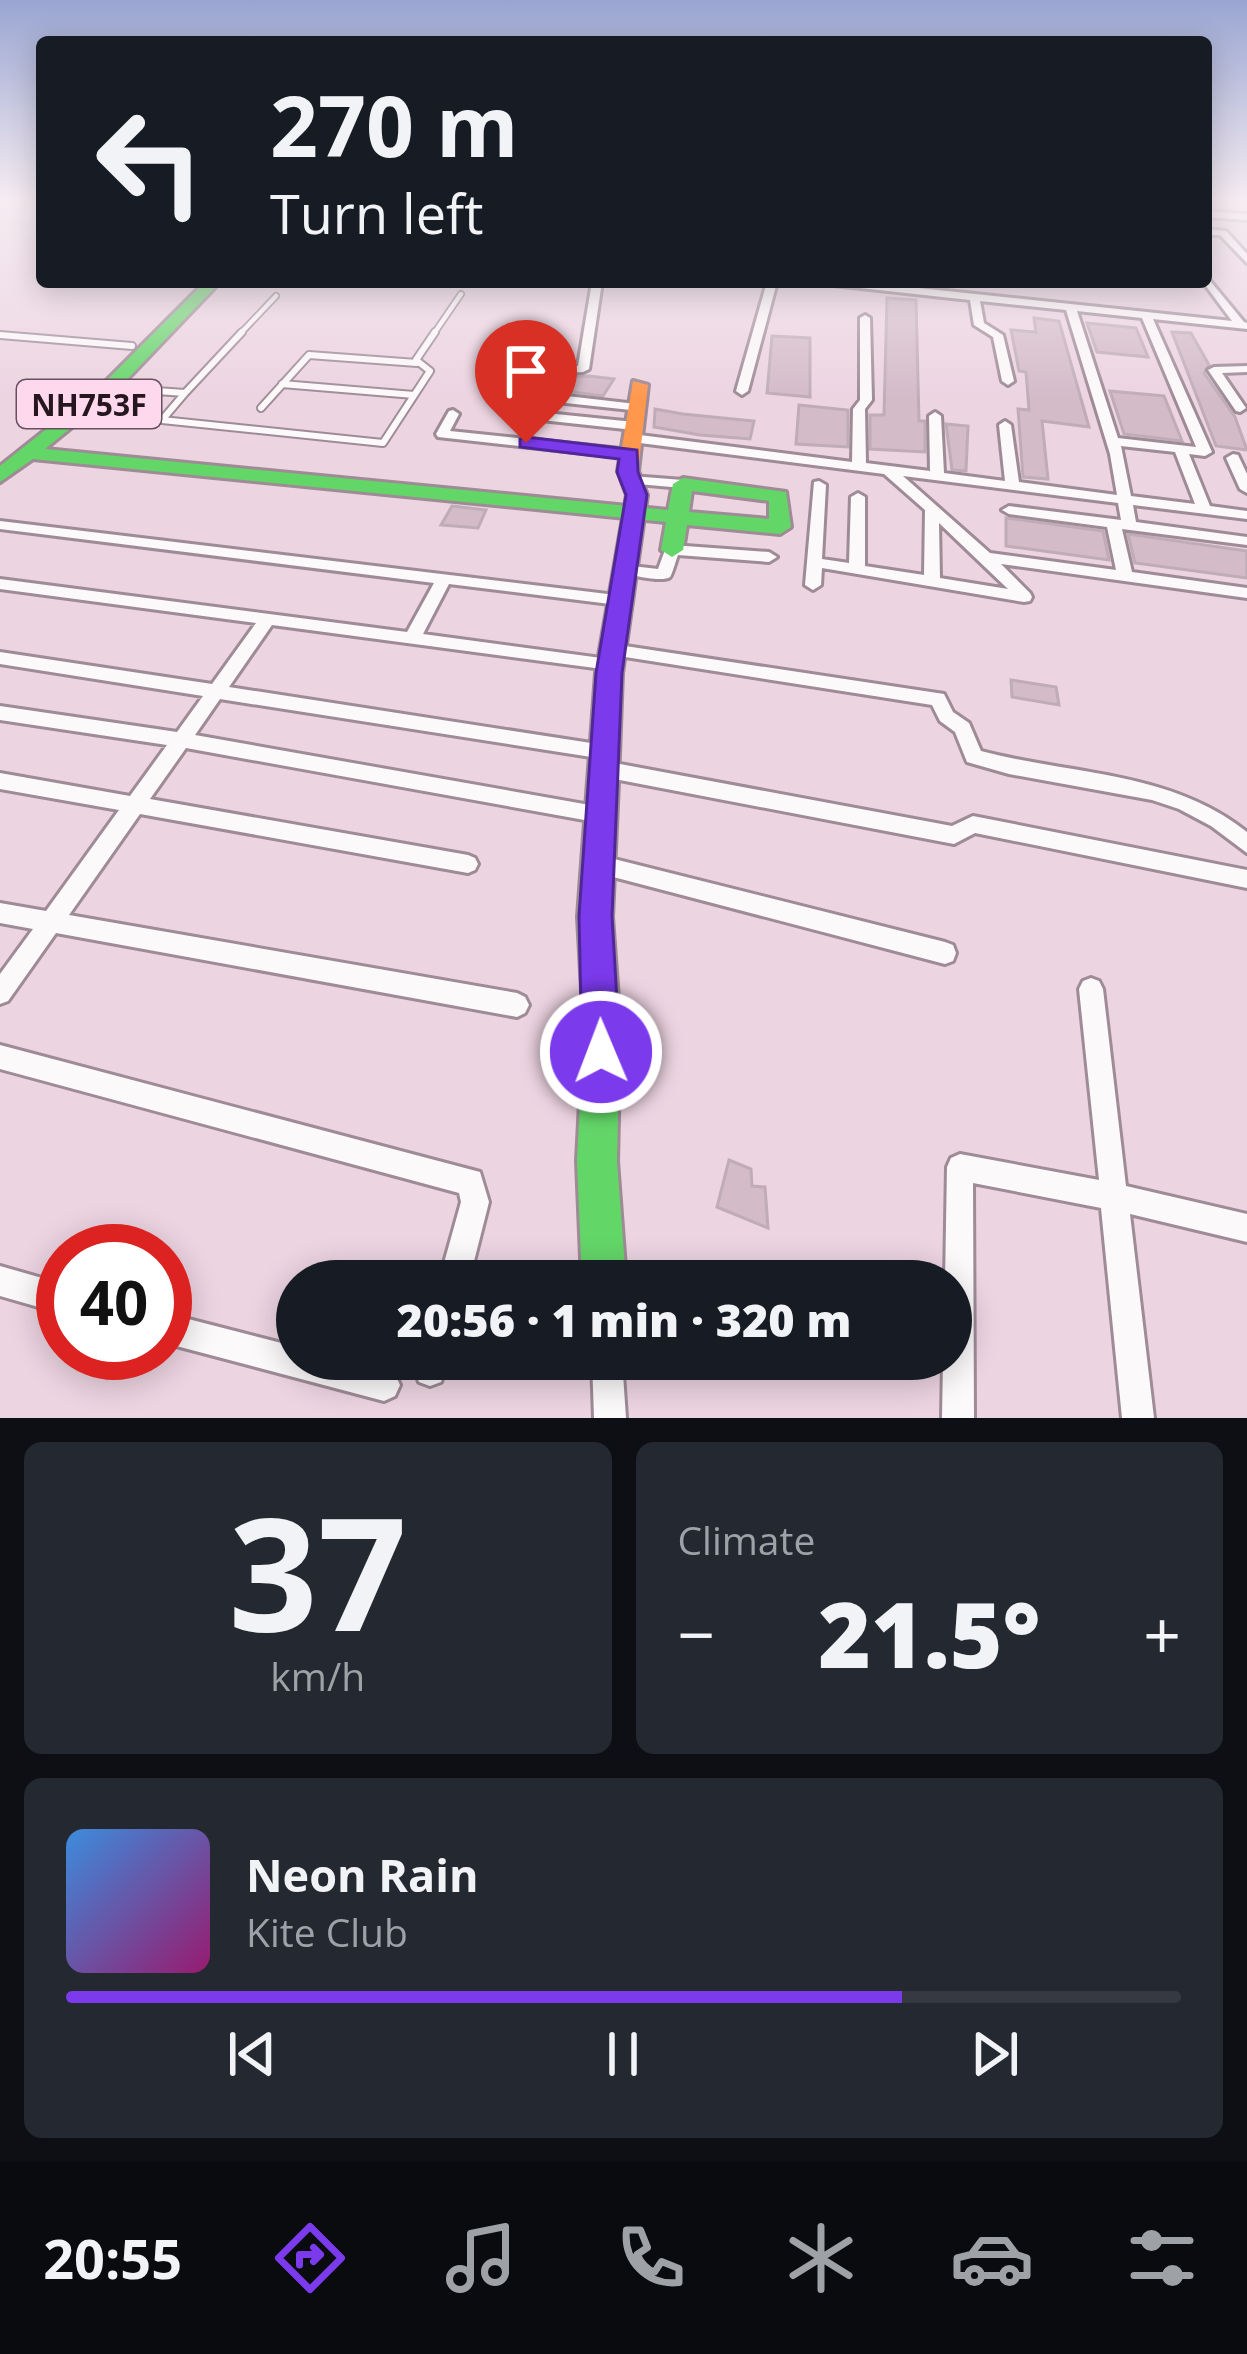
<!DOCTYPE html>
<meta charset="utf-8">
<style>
:root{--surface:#171b24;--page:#242831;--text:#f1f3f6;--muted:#9ea1a6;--line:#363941;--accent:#7c3aed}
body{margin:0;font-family:"Open Sans",sans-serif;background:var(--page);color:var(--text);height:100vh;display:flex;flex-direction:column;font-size:45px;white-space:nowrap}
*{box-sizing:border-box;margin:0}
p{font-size:39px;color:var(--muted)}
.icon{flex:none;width:66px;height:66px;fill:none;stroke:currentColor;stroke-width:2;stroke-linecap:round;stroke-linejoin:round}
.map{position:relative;height:1418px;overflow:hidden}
.sheet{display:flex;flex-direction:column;gap:24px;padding:24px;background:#0d0f14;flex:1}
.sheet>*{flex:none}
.guide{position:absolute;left:36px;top:36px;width:1176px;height:252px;border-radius:12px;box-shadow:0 6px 30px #0003;background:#171b24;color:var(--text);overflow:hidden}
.speed{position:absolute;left:36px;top:1224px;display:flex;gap:24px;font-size:60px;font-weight:700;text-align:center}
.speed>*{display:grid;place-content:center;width:156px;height:156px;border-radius:50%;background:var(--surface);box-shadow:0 6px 30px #0003;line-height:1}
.speed .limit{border:18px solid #d22;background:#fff;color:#111}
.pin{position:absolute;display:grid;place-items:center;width:102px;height:102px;color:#fff;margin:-123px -51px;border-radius:50% 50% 50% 0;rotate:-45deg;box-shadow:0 0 12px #0007}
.pin .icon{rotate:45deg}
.me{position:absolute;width:132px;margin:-66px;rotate:359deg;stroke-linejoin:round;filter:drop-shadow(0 0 9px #0008)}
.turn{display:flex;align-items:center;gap:42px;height:252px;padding:0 36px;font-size:54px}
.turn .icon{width:156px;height:156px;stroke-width:2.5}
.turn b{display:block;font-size:84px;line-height:102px}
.big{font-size:90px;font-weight:800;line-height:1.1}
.sheet .tile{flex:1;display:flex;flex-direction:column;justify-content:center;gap:18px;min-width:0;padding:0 42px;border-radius:18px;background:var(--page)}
.sheet .dial{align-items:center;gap:0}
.dial b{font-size:156px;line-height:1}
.song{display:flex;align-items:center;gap:36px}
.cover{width:144px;height:144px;border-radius:18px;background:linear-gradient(135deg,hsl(210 70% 55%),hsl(320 70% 35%))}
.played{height:12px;border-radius:6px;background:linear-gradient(90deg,var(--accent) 75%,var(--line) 75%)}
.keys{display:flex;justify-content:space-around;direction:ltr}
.heat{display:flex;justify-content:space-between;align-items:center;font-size:66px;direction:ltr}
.sheet .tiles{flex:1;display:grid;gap:24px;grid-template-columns:1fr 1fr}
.tile:last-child{grid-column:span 2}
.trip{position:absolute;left:276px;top:1260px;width:696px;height:120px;border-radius:60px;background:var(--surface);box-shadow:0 6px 30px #0003;font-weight:800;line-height:120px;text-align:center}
.tab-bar{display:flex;height:192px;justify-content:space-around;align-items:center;background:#090b0e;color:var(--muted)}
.tab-bar .icon{width:84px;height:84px}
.tab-bar .current{color:var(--accent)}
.tab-bar b{font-size:54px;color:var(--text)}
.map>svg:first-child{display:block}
.building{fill:#d3bbc8;stroke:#bfacb7;stroke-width:3}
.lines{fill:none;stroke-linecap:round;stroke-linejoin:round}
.lane-far1-casing{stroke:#9e8b96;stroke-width:8}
.lane-casing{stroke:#9e8b96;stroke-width:10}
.street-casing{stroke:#9e8b96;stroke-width:6}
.fast-casing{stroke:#9e8b96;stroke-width:6}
.slow-casing{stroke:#9e8b96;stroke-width:6}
.lane-far1{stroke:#fcf9fa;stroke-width:4.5}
.lane{stroke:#fcf9fa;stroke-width:6}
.street{fill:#fcf9fa;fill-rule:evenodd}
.fast{fill:#63d668;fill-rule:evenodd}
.slow{fill:#ff974d;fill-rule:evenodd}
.route{fill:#7c3aed;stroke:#51269a;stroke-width:3}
.labels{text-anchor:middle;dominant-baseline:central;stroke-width:10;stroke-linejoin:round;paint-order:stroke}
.shield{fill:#fed9ed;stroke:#67505d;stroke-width:3}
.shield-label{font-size:30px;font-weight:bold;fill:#26161f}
</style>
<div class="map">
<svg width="1247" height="1418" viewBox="0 0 1247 1418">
<rect width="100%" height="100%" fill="#ecd4e1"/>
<!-- building -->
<path class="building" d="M887 298 916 300 919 421H925V452L870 449V415H884Z
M1034 318 1059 321 1089 427 1042 421 1048 479 1023 477 1018 409 1029 410 1026 372 1019 371 1011 330 1036 332Z
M1087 323 1136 328 1148 357 1097 352Z
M1172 332 1191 333 1209 365 1204 373 1235 417 1247 450 1216 446Z
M772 336 810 338V397L767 393Z
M546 340H563L558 363 547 365 528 387 515 386 533 357H540Z
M589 376 614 379 603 396 550 389 559 377Z
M1110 391 1164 396 1182 441 1124 434Z
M799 405 848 410V447L796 444Z
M655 409 683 414 754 421 750 439 700 435 654 427Z
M946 424 968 426 966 471 952 470Z
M452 506 486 510 478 528 441 525Z
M1006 518 1103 531 1109 560 1006 546Z
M1128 534 1247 551V578L1135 563Z
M1011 680 1056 687 1059 705 1012 697Z
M729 1160 751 1169 752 1186 765 1187 768 1228 717 1207Z"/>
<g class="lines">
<defs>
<path id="lane-far1" d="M239 335 276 296
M433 335 461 294"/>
<path id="lane" d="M0 335 132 346
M282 384 414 395
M114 388 185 393 242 332
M185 393 162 420 383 443 430 371 416 360 435 332
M261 408 309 355 417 363"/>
<path id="street" d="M1206 211 1247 214V220L1206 217Z
M1206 229 1226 231 1247 254V263L1220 235H1206Z
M1206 276 1244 322 1247 323V329L1153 319 1212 452 1205 456 1189 454 1210 506 1247 511V519L1133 505 1136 522 1247 537V545L1122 529 1132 572 1247 588V598L1001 564 1030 593 1032 597 1030 601 1024 602 822 568 821 585 813 590 805 585 814 482 819 481 826 485 822 559 849 563 851 497 858 493 865 497V566L924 575 925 510 884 474 632 442 626 438 632 434 852 462 853 409 860 400V318L865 315 870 318 872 400 865 409 866 463 930 471 929 416 935 412 941 416 944 473 1005 481 999 425 1005 421 1011 425 1019 482 1117 495 1110 454 1066 310 980 301 984 323 1003 335 1014 381 1008 385 1002 381 993 337 974 325 970 300 833 285 828 282H861L1232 321 1203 282H1206ZM1077 311 1142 318 1196 447 1118 438ZM1121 446 1175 452 1195 504 1131 496ZM903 476 1118 503 1121 520 1009 506 1002 510 1009 514 1107 527 1116 570 990 553ZM939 523 1008 589 940 578Z
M592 282H602L589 369 583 372 557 373 541 393 636 404 640 405V411L493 395 491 392 497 388 530 392 550 368 578 366Z
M767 282H777L748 391 742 395 736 391Z
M1247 366V372L1222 373 1246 408 1240 412 1236 411 1208 370 1214 367Z
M453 410 459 414 450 431 630 450 637 454 630 458 438 437 436 434 449 411Z
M536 412 634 422 640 426 634 430 532 419 530 416Z
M1233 454 1238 455 1247 474V493L1240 489 1226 458Z
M631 476 683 480 690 484 683 488 626 483V477Z
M0 521 624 596 626 600 618 605 449 584 423 634 616 660 619 664 616 668 610 670 272 625 229 687 604 745 611 747 613 752 611 757 604 759 220 699 195 735 601 807 608 809 611 815 608 821 601 823 186 748 150 799 468 855 475 858 478 864 475 870 468 873 140 814 69 915 517 993 525 997 529 1005 525 1013 517 1017 56 933 8 1001 0 1004V974L33 929 0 923V903L46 911 119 810 0 789V773L130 796 167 745 0 720V706L177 732 203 696 0 664V652L212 684 256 623 0 589V579L407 632 434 583 0 529Z
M672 545 769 552 777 557 769 562 678 555C677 557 672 575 670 577 662 583 623 574 615 570L623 565 658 569 665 550Z
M612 644 944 694 953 712 969 723 981 751C1072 775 1171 771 1247 832V853L1211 826 1179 809 1152 800 1009 774 967 762 955 732 940 721 932 705 606 654 604 650 606 646Z
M604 761 952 826 973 816 1247 870V888L975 833 954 844 604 777 597 774 594 769 597 764Z
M598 855 945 942 953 945 956 953 953 961 945 964 598 873 591 870 588 864 591 858Z
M1091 978 1099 981 1103 989 1126 1186 1247 1214V1242L1130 1214 1154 1418H1122L1101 1208 973 1183 974 1418H942L943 1359H951V1281H945L947 1167 951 1158 960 1154 1099 1180 1079 989 1083 981Z
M0 1045 480 1172 489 1202 469 1281H439L461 1202 459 1193 0 1069Z
M0 1266 63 1284V1314L0 1296Z
M165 1313 297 1347V1359C332 1359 363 1361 395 1374L400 1385 395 1396 384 1401 165 1343Z
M418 1359H448L441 1382 430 1386 419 1382 415 1371Z
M592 1359H622L626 1418H594Z"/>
<path id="fast" d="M205 282H220L115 392 45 449 668 510 673 484 683 478 786 492 791 527 780 534 687 525 683 550 672 557 661 550 666 522 33 459 0 482V466L103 384ZM692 491 769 501V519L689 512Z
M603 770 613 774 618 782 612 917 620 1026 617 1161 626 1281H582L577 1161 584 1026 578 917 588 782 593 774Z"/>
<path id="slow" d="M633 381 648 385 638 471 647 495 622 673 618 782 613 790 603 794 593 790 588 782 596 673 627 495 618 471Z"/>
</defs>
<!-- lane-far1 casing -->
<use href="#lane-far1" class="lane-far1-casing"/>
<!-- lane casing -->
<use href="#lane" class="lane-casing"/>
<!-- street casing -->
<use href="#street" class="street-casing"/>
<!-- fast casing -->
<use href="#fast" class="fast-casing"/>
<!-- slow casing -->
<use href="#slow" class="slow-casing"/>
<!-- lane-far1 -->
<use href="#lane-far1" class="lane-far1"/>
<!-- lane -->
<use href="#lane" class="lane"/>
<!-- street -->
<use href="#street" class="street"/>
<!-- fast -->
<use href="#fast" class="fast"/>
<!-- slow -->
<use href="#slow" class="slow"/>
</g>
<!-- sky -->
<linearGradient id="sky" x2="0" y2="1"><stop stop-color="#99a5d1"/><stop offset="0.5" stop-color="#f6ecf2"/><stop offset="1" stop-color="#f6ecf2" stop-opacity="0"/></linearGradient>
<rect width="1247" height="400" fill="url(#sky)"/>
<!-- route -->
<path class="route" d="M526 437 637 450 638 472 647 495 622 673 612 916 620 1052 614 1066 601 1071 588 1066 582 1052 579 916 596 673 626 495 617 472 619 459 520 447V439Z"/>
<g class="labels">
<!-- shield labels -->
<rect class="shield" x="17" y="380" width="144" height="48" rx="9"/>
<g class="shield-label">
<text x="89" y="404">NH753F</text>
</g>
</g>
</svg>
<div class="speed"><div class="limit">40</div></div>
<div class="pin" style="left:526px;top:443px;background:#d93025"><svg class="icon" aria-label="arrive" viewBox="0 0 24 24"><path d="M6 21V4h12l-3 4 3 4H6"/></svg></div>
<svg class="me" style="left:601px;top:1052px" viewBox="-20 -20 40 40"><circle r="17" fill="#7c3aed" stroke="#fff" stroke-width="3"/><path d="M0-11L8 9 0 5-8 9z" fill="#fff"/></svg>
<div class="trip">20:56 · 1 min · 320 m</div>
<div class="guide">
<div class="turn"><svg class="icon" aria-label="left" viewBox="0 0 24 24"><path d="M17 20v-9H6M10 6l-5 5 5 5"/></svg><div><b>270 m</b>Turn left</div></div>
</div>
</div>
<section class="sheet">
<div class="tiles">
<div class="tile dial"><b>37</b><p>km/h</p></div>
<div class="tile"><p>Climate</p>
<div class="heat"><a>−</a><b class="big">21.5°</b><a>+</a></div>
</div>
<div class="tile">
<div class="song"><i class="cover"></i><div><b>Neon Rain</b><p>Kite Club</p></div></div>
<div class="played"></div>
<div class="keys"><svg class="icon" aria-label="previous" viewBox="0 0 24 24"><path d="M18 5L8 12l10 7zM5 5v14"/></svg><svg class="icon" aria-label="pause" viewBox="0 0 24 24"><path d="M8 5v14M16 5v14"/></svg><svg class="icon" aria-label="next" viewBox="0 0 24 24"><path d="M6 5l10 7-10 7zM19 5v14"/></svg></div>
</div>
</div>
</section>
<nav class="tab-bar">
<b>20:55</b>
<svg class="icon current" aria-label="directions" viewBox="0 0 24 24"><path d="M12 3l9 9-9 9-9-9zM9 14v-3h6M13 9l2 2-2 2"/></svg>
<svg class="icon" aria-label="music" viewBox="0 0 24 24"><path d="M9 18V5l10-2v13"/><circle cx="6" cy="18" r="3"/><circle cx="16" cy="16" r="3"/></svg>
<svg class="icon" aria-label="phone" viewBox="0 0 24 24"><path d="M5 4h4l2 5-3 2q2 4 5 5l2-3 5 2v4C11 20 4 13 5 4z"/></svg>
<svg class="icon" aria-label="climate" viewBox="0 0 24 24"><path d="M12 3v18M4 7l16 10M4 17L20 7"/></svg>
<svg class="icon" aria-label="car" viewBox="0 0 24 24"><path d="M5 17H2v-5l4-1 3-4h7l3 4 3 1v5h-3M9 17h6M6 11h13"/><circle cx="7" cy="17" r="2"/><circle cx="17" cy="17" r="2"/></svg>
<svg class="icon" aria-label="filters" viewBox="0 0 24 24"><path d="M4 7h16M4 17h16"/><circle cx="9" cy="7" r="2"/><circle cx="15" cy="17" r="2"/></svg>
</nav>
